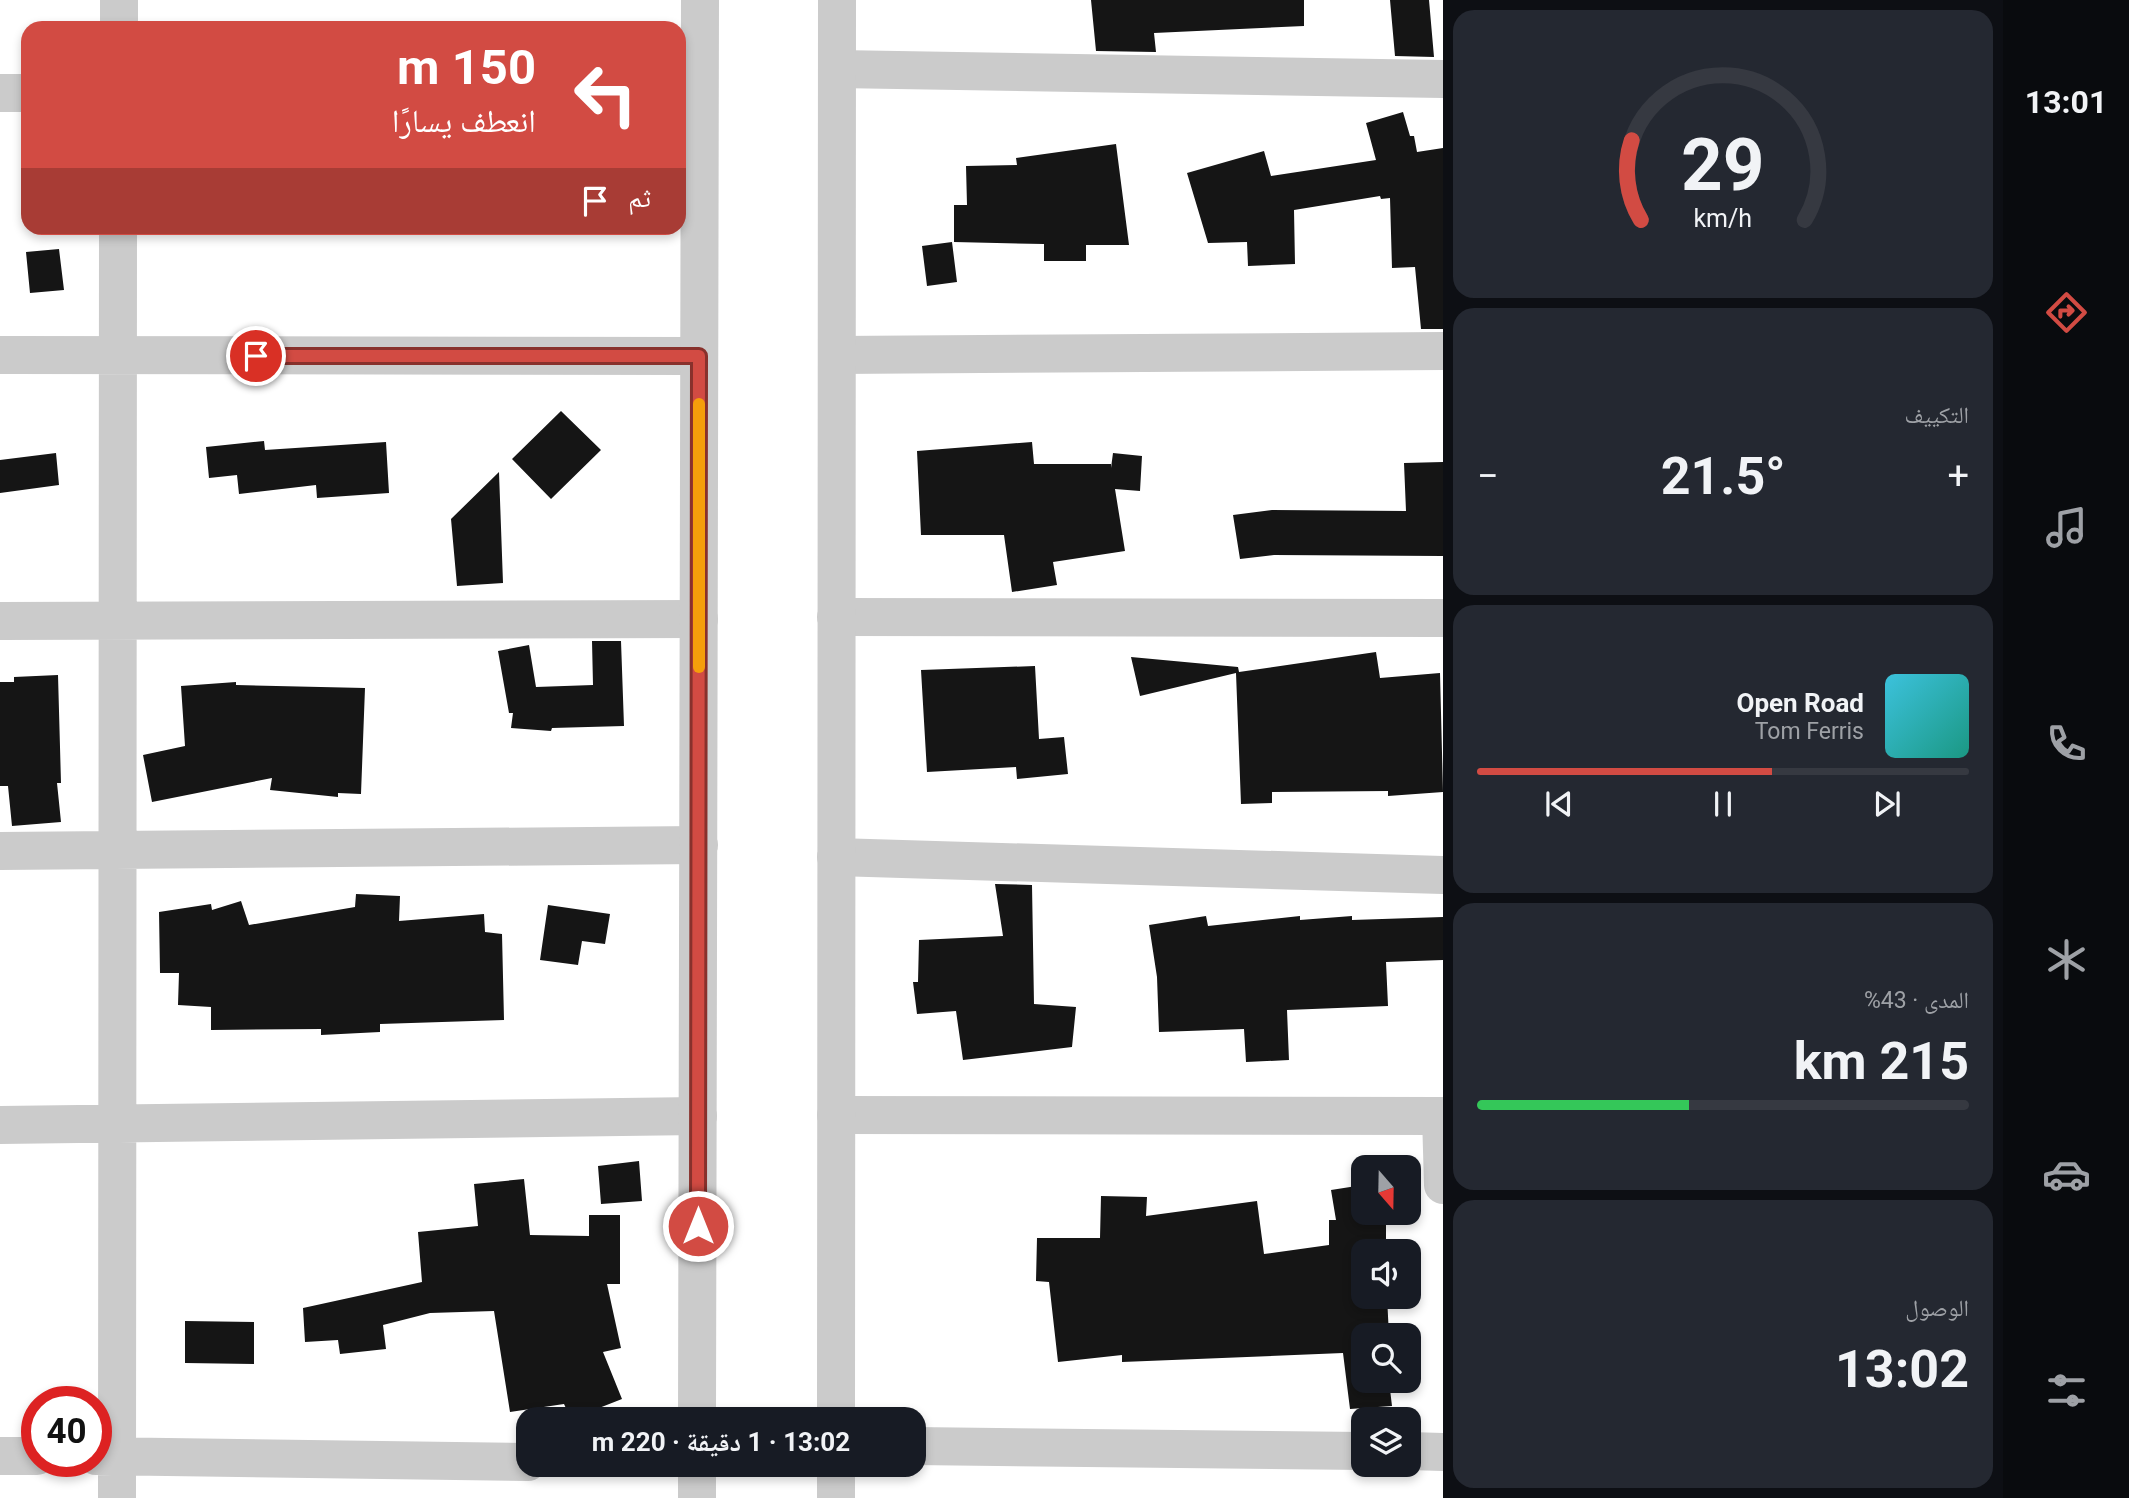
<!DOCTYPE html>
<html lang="ar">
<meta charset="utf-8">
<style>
:root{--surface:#171b24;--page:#242831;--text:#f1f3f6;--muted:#9ea1a6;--line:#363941;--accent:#d24b43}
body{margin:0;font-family:Roboto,"Noto Naskh Arabic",sans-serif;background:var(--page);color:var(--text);direction:rtl;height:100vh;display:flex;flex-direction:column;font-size:26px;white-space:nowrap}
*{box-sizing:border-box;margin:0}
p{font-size:23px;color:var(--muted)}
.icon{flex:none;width:38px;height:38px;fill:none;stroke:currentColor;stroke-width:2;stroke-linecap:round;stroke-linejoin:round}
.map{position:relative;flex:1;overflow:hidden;direction:ltr}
.details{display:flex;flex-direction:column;gap:10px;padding:10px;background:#0d0f14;width:560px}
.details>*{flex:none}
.guide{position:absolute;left:21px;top:21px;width:665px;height:214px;border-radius:21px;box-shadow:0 4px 10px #0003;direction:rtl;background:#d24b43;color:#fff;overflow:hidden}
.needle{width:46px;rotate:160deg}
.buttons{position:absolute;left:1351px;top:1155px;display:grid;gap:14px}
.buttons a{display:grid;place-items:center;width:70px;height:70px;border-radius:14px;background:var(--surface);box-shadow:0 4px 10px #0003;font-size:35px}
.speed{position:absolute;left:21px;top:1386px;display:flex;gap:14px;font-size:35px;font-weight:700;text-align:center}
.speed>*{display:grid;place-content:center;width:91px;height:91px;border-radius:50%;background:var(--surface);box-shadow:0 4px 10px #0003;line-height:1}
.speed .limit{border:10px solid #d22;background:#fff;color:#111}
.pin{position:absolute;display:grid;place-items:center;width:60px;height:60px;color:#fff;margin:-30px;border:4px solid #fff;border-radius:50%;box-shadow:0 2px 7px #0007}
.me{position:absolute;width:77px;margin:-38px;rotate:0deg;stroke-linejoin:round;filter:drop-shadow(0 0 5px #0008)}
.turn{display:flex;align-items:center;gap:24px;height:147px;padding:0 35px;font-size:32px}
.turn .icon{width:91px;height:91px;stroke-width:2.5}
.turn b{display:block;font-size:49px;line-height:60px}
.then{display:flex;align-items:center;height:66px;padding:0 35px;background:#0003;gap:14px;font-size:26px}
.big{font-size:52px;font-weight:700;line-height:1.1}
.details .widget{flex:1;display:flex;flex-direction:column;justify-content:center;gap:10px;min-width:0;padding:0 24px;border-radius:21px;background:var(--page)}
.details .dial{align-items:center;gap:0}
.dial svg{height:182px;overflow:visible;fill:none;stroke:var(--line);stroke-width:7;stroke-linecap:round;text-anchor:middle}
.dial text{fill:var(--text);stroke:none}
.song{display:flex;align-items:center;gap:21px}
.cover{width:84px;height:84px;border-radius:10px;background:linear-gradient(135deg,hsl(190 70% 55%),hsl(170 70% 35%))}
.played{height:7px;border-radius:4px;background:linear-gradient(90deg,var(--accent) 60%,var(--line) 60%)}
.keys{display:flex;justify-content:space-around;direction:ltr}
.heat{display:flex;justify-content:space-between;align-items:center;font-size:38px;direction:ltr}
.charge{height:10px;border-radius:5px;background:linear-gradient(90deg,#34c759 43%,var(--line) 0)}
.trip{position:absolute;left:516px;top:1407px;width:410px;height:70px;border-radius:21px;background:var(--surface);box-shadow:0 4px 10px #0003;font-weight:700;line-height:70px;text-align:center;direction:rtl}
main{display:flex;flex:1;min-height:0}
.dock{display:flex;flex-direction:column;width:126px;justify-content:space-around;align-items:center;background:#090b0e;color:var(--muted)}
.dock .icon{width:49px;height:49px}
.dock .on{color:var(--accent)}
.dock b{font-size:32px;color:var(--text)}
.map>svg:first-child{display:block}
.building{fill:#151515}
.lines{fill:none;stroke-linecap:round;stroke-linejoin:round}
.minor{stroke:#cbcbcb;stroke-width:38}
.tertiary{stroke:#cbcbcb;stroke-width:38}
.route-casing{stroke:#88312c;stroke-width:18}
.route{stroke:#d24b43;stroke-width:12}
.slow{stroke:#f59e0b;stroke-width:12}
</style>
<main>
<nav class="dock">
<b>13:01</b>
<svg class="icon on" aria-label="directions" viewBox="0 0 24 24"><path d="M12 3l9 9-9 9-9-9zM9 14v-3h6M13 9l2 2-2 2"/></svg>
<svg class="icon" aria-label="music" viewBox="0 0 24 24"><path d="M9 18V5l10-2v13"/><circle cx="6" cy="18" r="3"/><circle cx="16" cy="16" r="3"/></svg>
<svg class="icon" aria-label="phone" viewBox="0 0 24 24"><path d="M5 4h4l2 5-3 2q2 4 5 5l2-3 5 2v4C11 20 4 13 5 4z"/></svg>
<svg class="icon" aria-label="climate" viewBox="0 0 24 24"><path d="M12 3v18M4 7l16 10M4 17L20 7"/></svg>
<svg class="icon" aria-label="car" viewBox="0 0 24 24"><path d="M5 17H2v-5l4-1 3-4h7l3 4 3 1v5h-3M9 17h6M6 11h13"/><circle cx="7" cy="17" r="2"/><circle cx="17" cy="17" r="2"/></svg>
<svg class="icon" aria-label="filters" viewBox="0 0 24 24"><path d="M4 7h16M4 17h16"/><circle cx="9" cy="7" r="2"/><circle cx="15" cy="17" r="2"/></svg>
</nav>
<section class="details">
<div class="widget dial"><svg viewBox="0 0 100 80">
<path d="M14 69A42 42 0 1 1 86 69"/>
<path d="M14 69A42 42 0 0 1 10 34" stroke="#d24b43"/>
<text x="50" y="56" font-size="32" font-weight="700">29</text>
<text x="50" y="72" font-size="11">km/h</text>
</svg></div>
<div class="widget"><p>التكييف</p>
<div class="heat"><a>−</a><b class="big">21.5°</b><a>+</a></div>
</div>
<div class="widget">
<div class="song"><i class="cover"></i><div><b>Open Road</b><p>Tom Ferris</p></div></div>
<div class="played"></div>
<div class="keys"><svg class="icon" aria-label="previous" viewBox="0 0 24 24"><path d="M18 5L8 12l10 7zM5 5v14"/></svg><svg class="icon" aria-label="pause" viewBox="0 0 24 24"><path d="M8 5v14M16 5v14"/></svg><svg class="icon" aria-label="next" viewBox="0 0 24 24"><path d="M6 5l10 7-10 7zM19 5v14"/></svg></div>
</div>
<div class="widget"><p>المدى · 43%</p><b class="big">215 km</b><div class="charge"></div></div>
<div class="widget"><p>الوصول</p><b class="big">13:02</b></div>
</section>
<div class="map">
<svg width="1443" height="1498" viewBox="0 0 1443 1498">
<rect width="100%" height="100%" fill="#fff"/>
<!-- building -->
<path class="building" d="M1091 0H1304V26L1154 33 1156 52 1096 51Z
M1390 0H1429L1434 57 1395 56Z
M1403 112 1410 136H1414L1417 152 1443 148V329H1421L1415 267 1392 268 1390 198 1381 199 1380 196 1294 210 1295 264 1248 266 1247 242 1208 243 1187 173 1264 151 1271 176 1376 160 1366 123Z
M1116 144 1129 245H1086V261H1044V244L954 242V205H967L966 166 1017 165 1016 158Z
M952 242 957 282 927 286 922 246Z
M59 249 64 290 30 293 26 252Z
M561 411 601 450 551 499 512 459Z
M264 441 265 450 386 442 389 493 317 498 316 485 239 494 237 475 209 478 206 447Z
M1032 442 1034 464H1111V468L1113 453 1142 456 1140 491 1115 489 1125 551 1053 562 1057 585 1012 592 1004 535H921L917 451Z
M56 453 59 485 0 493V460Z
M1443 462V556L1274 555 1240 559 1233 515 1272 510 1406 511 1404 463Z
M499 472 503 583 457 586 451 519Z
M592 641H621L624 726 552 728 551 731 511 728 513 713H509L498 651 529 645 536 687 593 685Z
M1376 652 1380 678 1440 673 1443 792 1388 796V791L1272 792V803L1241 804 1236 673 1140 696 1131 657 1238 667 1239 672Z
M1035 666 1039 739 1064 737 1068 774 1017 779 1016 767 927 772 921 670Z
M58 675 61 783H57L61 822 12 826 8 786H0V682H14V677Z
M236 682V685L365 688 361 794 338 793V797L270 790 272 778 152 802 143 755 185 746 181 686Z
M995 884 1032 885 1034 1004 1076 1007 1072 1047 963 1060 956 1011 917 1014 913 982H918L919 940 1003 936Z
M356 894 400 896 399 921 484 914 485 932 502 934 504 1020 380 1024V1032L321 1035V1029L211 1030V1007L178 1005 179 973H160L159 912 211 904 212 910 241 901 249 925 355 907Z
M548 905 610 914 605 944 582 941 578 965 540 960Z
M1206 916 1208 926 1300 916V920L1352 916V920L1443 917V960L1386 962 1388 1006 1287 1010 1289 1060 1246 1062 1244 1029 1159 1032 1157 977 1149 925Z
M639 1161 642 1201 601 1204 598 1166Z
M524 1179 530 1235 589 1236V1215H620V1284H607L621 1348 603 1352 622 1399 571 1419 564 1404 510 1412 494 1311 430 1313 383 1325 386 1349 340 1354 338 1340 305 1342 303 1308 422 1282 418 1232 478 1226 474 1184Z
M1363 1185V1220L1386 1219V1251H1363V1297H1387L1389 1335H1363V1381H1389L1392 1406 1350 1409 1343 1353 1122 1362V1355L1058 1362 1049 1282 1036 1281 1037 1238H1100L1101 1196 1147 1197 1146 1216 1257 1201 1264 1254 1329 1245V1220H1336L1331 1190Z
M185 1321 254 1322V1364L185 1363Z"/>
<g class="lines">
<!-- minor -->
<path class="minor" d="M119 28V0
M837 69 1443 79
M0 93H28
M0 355 699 356
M837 355 1443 351
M836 617 1443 618
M0 621 699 619
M0 851 699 845
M836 857 1443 875
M836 1115 1443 1116
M1441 1116 1443 1185
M0 1125 698 1116
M914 1446 1363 1451
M1409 1451 1443 1452
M0 1456H37
M96 1456 528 1462
M117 1498 118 228"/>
<!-- tertiary -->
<path class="tertiary" d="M697 1419 700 0
M836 1419 837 0
M697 1498V1465
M836 1498V1465"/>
</g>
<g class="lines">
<defs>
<path id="route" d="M256 356H699L698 1226"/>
</defs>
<!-- route casing -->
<use href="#route" class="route-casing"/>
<!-- route -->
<use href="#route" class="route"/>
<!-- slow -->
<path class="slow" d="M699 667V404"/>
</g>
</svg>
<div class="buttons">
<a><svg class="needle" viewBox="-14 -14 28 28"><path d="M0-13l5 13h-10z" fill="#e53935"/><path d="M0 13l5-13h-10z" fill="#9ea1a6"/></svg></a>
<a><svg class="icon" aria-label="sound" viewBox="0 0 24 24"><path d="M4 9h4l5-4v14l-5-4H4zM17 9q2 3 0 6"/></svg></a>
<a><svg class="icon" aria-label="search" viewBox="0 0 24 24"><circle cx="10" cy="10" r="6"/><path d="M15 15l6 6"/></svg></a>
<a><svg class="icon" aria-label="layers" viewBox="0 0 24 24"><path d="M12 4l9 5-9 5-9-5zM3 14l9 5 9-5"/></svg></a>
</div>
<div class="speed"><div class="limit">40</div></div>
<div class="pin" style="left:256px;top:356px;background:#d93025"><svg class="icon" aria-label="arrive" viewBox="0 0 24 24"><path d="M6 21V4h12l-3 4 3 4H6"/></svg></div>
<svg class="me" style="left:698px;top:1226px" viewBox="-20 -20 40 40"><circle r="17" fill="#d24b43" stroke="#fff" stroke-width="3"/><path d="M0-11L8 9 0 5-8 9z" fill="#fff"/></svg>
<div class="trip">13:02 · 1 دقيقة · 220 m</div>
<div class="guide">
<div class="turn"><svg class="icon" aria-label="left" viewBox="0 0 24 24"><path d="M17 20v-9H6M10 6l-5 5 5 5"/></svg><div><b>150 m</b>انعطف يسارًا</div></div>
<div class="then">ثم<svg class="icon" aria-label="arrive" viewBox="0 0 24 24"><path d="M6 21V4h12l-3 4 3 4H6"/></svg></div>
</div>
</div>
</main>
